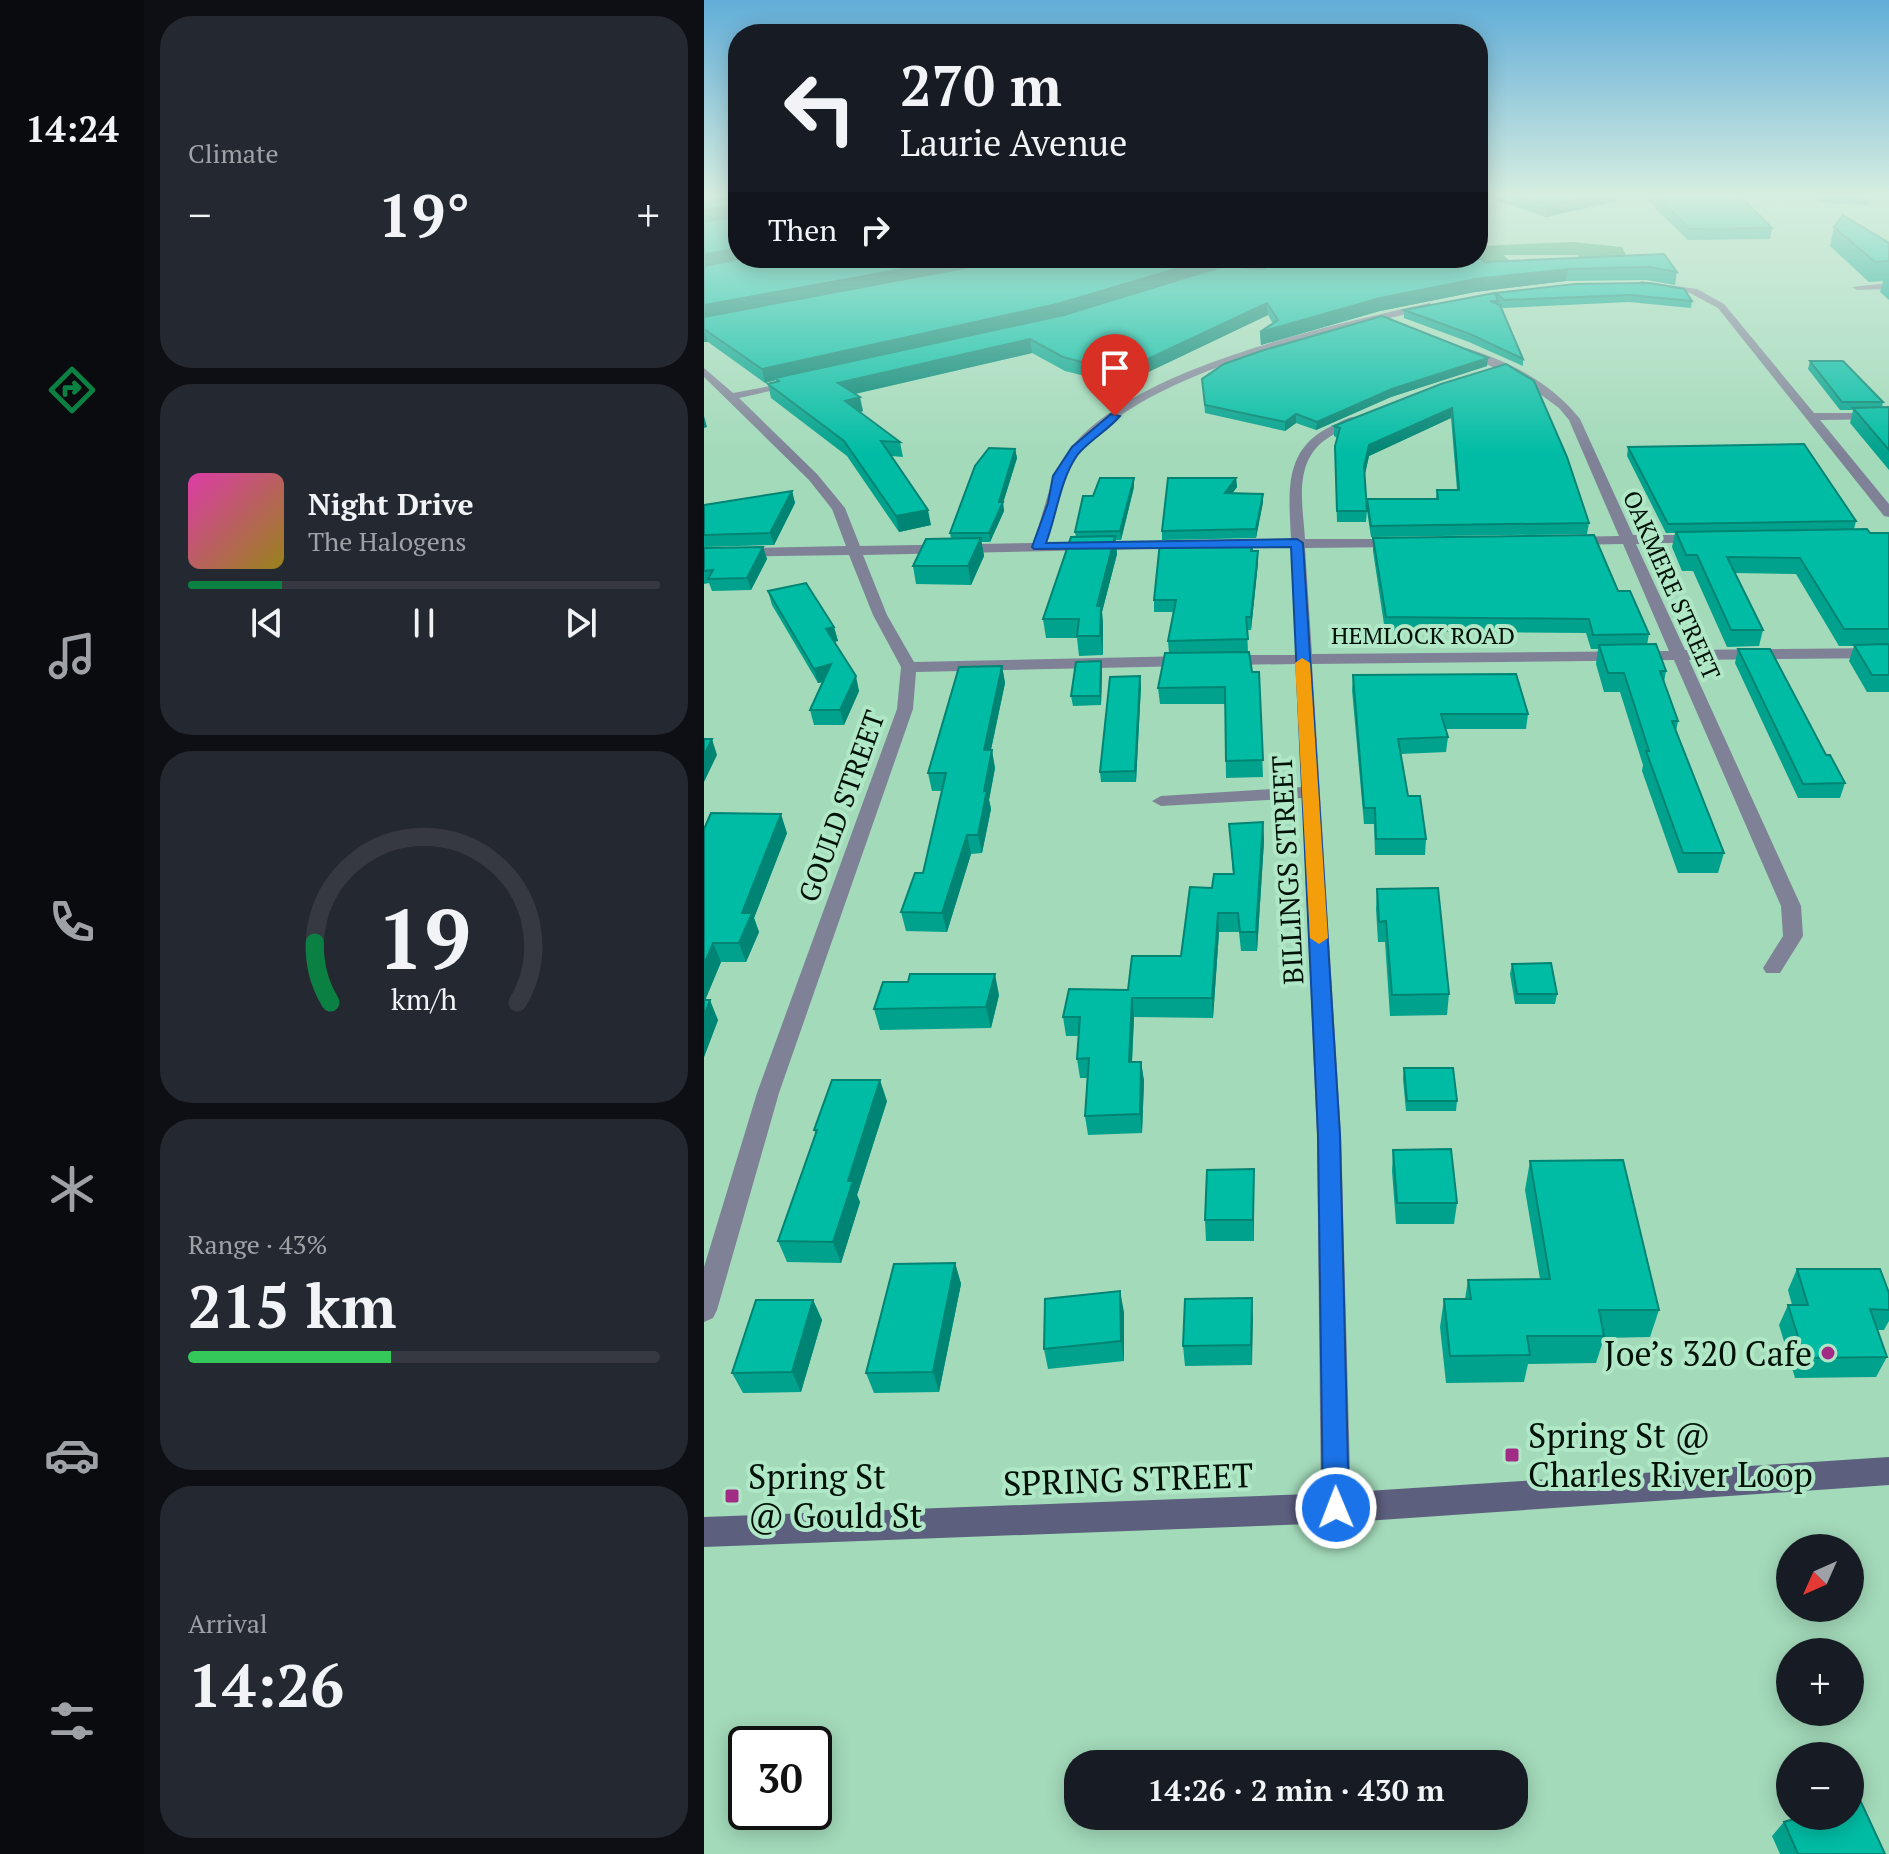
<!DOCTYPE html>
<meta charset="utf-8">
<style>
:root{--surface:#171b24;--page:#242831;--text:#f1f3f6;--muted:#9ea1a6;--line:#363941;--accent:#0b8043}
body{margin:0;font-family:"PT Serif",serif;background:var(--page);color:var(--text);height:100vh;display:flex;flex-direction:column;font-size:30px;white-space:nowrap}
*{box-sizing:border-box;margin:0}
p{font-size:26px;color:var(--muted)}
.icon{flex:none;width:44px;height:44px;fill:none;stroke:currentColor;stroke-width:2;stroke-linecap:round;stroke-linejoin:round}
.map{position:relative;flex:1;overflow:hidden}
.sheet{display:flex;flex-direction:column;gap:16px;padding:16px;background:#0d0f14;width:560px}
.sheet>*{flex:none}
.banner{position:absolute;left:24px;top:24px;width:760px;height:244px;border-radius:32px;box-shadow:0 4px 20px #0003;background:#171b24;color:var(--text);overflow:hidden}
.needle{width:52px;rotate:225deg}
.fabs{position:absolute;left:1072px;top:1534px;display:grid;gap:16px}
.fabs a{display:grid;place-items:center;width:88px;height:88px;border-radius:50%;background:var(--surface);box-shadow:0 4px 20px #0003;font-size:40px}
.speed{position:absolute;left:24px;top:1726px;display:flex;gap:16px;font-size:40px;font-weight:700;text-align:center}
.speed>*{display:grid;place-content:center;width:104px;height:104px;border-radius:50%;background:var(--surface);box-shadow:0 4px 20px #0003;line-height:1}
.speed .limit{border:4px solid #111;border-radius:12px;background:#fff;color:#111}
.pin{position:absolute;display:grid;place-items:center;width:68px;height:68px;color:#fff;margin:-82px -34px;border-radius:50% 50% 50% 0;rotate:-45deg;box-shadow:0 0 8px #0007}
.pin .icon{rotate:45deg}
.me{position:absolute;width:88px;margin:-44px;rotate:359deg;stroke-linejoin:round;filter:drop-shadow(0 0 6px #0008)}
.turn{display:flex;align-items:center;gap:28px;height:168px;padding:0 40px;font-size:36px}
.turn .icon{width:104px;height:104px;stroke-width:2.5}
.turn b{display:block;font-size:56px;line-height:68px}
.then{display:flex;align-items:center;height:76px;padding:0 40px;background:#0003;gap:16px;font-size:30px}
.big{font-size:60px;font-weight:700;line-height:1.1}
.sheet .widget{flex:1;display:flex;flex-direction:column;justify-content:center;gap:12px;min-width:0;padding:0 28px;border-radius:32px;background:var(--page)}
.sheet .dial{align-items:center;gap:0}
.dial svg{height:208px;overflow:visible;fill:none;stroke:var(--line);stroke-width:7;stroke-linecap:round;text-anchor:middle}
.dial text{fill:var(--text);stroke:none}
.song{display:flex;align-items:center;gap:24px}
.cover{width:96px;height:96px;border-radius:12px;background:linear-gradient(135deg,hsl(320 70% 55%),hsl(50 70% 35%))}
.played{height:8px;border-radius:4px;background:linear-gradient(90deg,var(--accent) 20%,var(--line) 20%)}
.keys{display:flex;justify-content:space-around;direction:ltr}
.heat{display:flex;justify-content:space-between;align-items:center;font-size:44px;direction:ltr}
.charge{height:12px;border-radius:6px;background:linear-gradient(90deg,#34c759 43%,var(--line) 0)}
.trip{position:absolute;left:360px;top:1750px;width:464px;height:80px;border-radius:32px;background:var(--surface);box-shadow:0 4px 20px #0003;font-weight:700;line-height:80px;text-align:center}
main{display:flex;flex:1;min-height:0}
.tabs{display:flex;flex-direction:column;width:144px;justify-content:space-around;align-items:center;background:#090b0e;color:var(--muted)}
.tabs .icon{width:56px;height:56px}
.tabs .active{color:var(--accent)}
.tabs b{font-size:36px;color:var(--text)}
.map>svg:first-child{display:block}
.forest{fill:#289f6b}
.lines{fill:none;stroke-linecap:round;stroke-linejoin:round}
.minor{fill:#7f8297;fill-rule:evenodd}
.secondary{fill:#5c5f7e;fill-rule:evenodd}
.wall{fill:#00a28d;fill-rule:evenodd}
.shaded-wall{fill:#008473}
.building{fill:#00bca4;stroke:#008473;stroke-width:2}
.route{fill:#1a73e8;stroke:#114b97;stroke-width:2}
.slow{fill:#f59e0b}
.poi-dot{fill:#a22c85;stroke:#afe7c7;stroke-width:3}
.labels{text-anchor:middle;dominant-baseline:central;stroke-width:8;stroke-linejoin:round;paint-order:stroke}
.far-street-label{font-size:24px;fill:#001208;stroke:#afe7c7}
.street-label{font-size:28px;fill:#001208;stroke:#afe7c7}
.near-poi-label{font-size:34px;fill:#001208;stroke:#afe7c7;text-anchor:start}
.near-street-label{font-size:34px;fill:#001208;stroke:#afe7c7}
</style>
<main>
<nav class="tabs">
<b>14:24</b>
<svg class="icon active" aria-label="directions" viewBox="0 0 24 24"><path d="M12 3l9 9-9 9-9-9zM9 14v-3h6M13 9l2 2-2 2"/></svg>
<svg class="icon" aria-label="music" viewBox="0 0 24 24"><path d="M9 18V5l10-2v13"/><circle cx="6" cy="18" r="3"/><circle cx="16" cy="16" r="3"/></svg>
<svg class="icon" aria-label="phone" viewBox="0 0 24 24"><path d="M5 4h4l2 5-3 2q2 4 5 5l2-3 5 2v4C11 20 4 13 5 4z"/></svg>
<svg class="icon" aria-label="climate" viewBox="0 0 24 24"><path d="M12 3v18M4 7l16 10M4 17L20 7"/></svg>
<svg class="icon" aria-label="car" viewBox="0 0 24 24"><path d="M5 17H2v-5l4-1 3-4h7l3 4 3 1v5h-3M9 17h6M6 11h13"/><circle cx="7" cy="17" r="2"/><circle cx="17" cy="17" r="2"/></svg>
<svg class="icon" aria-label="filters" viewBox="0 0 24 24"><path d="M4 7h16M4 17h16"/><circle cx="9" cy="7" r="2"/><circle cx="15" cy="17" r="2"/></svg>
</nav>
<section class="sheet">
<div class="widget"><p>Climate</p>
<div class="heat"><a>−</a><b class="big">19°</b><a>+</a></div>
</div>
<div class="widget">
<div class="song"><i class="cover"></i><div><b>Night Drive</b><p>The Halogens</p></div></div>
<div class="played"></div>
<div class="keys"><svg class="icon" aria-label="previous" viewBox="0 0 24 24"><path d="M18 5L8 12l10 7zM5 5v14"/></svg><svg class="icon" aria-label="pause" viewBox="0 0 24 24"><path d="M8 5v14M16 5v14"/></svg><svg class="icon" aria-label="next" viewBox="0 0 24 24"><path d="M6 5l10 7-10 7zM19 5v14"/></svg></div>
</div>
<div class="widget dial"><svg viewBox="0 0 100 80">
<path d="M14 69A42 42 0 1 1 86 69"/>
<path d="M14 69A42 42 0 0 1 8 46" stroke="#0b8043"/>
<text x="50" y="56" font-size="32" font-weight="700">19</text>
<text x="50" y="72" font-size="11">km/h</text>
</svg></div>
<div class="widget"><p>Range · 43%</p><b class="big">215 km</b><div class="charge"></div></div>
<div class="widget"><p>Arrival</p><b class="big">14:26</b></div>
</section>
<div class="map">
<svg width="1185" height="1854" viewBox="0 0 1185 1854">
<rect width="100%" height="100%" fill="#a3daba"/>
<!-- forest -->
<path class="forest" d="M869 242 918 247 924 260 877 261 874 255H800L805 261 608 272 669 258H774V246Z"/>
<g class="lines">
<!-- minor -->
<path class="minor" d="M522 258H532C527 272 515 280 500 280V276L515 269Z
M937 281 993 289 1020 304 1110 413H1185V419L1116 420 1185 504V517L1180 516 1014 308 986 293 934 286Z
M1185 283V289L1153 290 1148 287Z
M726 303 729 308C632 331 433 371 373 457 356 482 352 515 343 543L481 541 486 542V548L159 555 183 615 210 662 485 656 493 661 485 666 212 672 209 709 75 1093 13 1310 9 1318 0 1322V1267L53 1093 193 709 197 667 169 615 145 555 0 557V549L142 546 128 509 105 480 0 377V368L29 393 93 381V385L35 398 113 474 141 508 156 546 329 543C340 513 345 479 364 452 424 368 628 325 726 303Z
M762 348C805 361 848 383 876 419L929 535H1002V541L997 542 932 544 981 650 1185 648V658L985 660 1097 906 1099 936 1076 973H1062L1059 968 1079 936 1077 906 970 660 608 664 637 1135 647 1508 642 1518 632 1523 622 1518 617 1508 613 1135 598 798 457 806 448 801 457 796 598 787 593 664 521 665 513 660 521 655H592L587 548H525L518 544 525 540H587C585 492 578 448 630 425 640 420 650 413 659 419 648 428 632 431 621 440 589 463 599 506 601 539H697L704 543 697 547 601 548 608 654 965 651 919 544 865 545 858 541 865 537 915 536 865 420 855 408 817 380 758 353 757 351Z"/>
<!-- secondary -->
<path class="secondary" d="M1185 1457V1485L632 1523 0 1547V1517L632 1493Z"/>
</g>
<!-- wall -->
<path class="wall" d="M34 195V258L518 264 512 268 531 267V258H663L664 262H780L960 254 973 272 971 285 942 280 862 281 771 292 676 311 557 345 556 332 569 324 564 315 417 385 361 371 328 353 151 394 159 411 156 412 196 442 199 457 187 456 227 525 195 532 143 456 67 398 64 384 72 382V380L61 383 4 342H0V222Z
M774 195H914L913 201 842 217 785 198 774 200Z
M938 195H1035L1068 228 1066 239 984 240Z
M1112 195H1167L1164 205 1114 202Z
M1130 227 1185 243V300L1176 292 1179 281 1165 282 1126 246Z
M871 284 988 301 987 308 925 302 799 308 794 303 819 359V366L765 342 700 318V310L792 295V293Z
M1106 361 1179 402 1178 408 1185 407V470L1146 423 1149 410H1136L1104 369Z
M783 366 687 397 612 430 592 423 581 431 501 413 498 379Z
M737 384 885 523 883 534 667 537 663 511 662 522H633L631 457V446L633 438 630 436V426ZM747 418 753 490H733L732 499H663V510L661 474 665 456Z
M924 447 1152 521 1150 529 1166 533H1185V692H1163L1145 661 1150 646H1135L1092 574 1031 573 1059 630 1055 646 1023 647 989 571H978L968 547 971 533H962L923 456Z
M311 449 313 458 299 503 300 511 286 542H277L280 556 267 585 212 584 209 566 247 539 246 533Z
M430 478V487L417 540H412L413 554 398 612 399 625V655L375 656 373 638H342L339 619 372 537 371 532 389 496Z
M532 478 533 487 528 493 559 502 552 538 458 540V531Z
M88 491 91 503 70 545 0 547V505Z
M669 538 914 591 945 634 943 645 962 671 960 682 974 721 972 731 1020 853 1014 873H974L938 771 939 765 916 692H900L892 664 894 649H887L882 633 681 631 669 551Z
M549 541V551H554V563L547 630H543L544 652 548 672H555L559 777 522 778 521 704H456L454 688 465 653 464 641 469 612H450V600Z
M59 547 63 559 47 590 8 591 5 583 0 584V548Z
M64 591 130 627 134 641 130 642 155 691 140 725H110L106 710 119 682 114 683 68 605Z
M1034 649 1122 755 1141 783 1136 798H1094L1031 663Z
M298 666 301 683 287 750 291 768 285 800 287 809 278 853 267 854 243 932 202 931 197 912 219 873 238 791H228L224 773Z
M398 671 397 705 369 706 367 696Z
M649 675 824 714 822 729H741L744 737 742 752 697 754 704 796 722 839 721 855H671L670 824H660L648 690Z
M437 686 432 782H397L396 772Z
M559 822 560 841 553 951H537L535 932H515L509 1018 430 1017 428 1062H437L440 1081 438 1133 384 1135 381 1116 383 1078H376L373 1059 375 1036H362L359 1017 424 990 477 956 508 888 529 874 525 824Z
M0 829 83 833 50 918 55 932 42 962H17L1 1000 14 1020 0 1057Z
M673 889 745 994 743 1015 686 1016 681 942H674L672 909Z
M808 964 853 994 851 1004H811L806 974Z
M295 995 287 1028 176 1030 170 1009Z
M700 1068 753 1101 752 1111H702L699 1079Z
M183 1101 153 1195 156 1202 137 1263 83 1262 74 1241 112 1135 110 1130Z
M689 1150 753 1203 750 1224H692L688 1171Z
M826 1161 955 1310 946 1337 900 1338 892 1363 824 1364 820 1382 742 1383 736 1327 740 1299H761L764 1280 836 1279 821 1190Z
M550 1190V1241H502L501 1220Z
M251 1263 257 1284 235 1392 170 1393 162 1373Z
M1093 1269 1185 1293V1321L1180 1330H1174L1183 1357 1172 1377 1091 1378 1075 1325 1084 1305H1088L1084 1290Z
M548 1298V1365L481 1366 479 1346Z
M109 1300 118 1320 97 1392 39 1393 28 1373Z
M420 1312V1361L344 1369 340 1349Z
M1080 1822 1181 1854H1076L1068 1836Z"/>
<!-- shaded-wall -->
<path class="shaded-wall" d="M774 195H786L785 198 774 200Z
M893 195H914L913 201 842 217 843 205Z
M31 205 33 216 0 222V210Z
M34 249V258H51L0 267V254Z
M260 258H326L0 319V305Z
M509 258H521L518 264 508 271 354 317 71 378 72 380 61 383 58 369Z
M864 269 862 281 771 292 676 311 557 345 556 332 676 298 772 279Z
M563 303 564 315 417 385 416 372Z
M0 329 4 342H0Z
M326 339 328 353 137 397 134 383Z
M784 358 783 366 687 397 612 430 613 422 688 389Z
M156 397 159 411 145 415 141 401Z
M748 408 747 418 665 456 660 478V467L665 445Z
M592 414V423L581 431V422Z
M0 416 3 427 0 428Z
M311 449 313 458 299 503 300 511 286 542 285 533Z
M430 478V487L417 540 416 531Z
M532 478 533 487 522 502 521 493Z
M88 491 91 503 70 545 66 533Z
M559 494V502L552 538V529Z
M224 510 227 525 195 532 192 516Z
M411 536 413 554 398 612 399 625V655L393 606Z
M277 538 280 556 267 585 264 566Z
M59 547 63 559 47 590 43 578Z
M554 551V563L547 630V617Z
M130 627 134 641 126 643 122 629Z
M397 661 398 671 397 705 396 696Z
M127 664 131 679 114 683 110 669Z
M298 666 301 683 283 768 280 750Z
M152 676 155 691 140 725 136 710Z
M436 676 437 686 432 782 431 771Z
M8 739 13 755 0 782V755Z
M288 750 291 768 285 800 287 809 278 853 274 835 280 791Z
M77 814 83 833 50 918 55 932 42 962 35 943 38 913Z
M559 822 560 841 553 951 552 932Z
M263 835 267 854 243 932 238 913Z
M514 913 515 932 509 1018 508 998Z
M9 943 17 962 0 1003V965Z
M291 974 295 995 287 1028 282 1007Z
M428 998 430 1017 427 1081 425 1062Z
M6 1000 14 1020 0 1057V1016Z
M437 1062 440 1081 438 1133 436 1114Z
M176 1080 183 1101 153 1195 156 1202 137 1263 129 1242 144 1181Z
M550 1169V1241L549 1220Z
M251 1263 257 1284 235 1392 229 1372Z
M416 1291 420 1312V1361L417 1341Z
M548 1298 549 1319 548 1365 547 1345Z
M109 1300 118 1320 97 1392 88 1372Z"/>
<!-- building -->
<path class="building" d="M0 195H34V208L31 205 0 210Z
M810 195H893L843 205Z
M951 195H1035L1068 228 986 229Z
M34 210V249L0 254V222L33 216Z
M1139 215 1185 243V261L1171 262 1130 227Z
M960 254 973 272 944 267 864 269 772 279 676 298 556 332 574 320 563 303 416 372 359 357 326 339 134 383 156 397 141 401 196 442 177 441 224 510 192 516 140 441 64 384 75 381 71 378 360 315 520 266 560 269 567 261 547 258H663L664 262 779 259 780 262Z
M41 258H260L0 305V266Z
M314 258H509L353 304 58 369 0 329V317Z
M945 283 980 289 988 301 926 295 800 300 792 293 871 284Z
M791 293 794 301H786L796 305 819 359 766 334 700 310Z
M678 316 784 358 688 389 613 422 592 414 581 422 501 405 498 379 520 364 557 351Z
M1106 361H1139L1179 402H1138Z
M802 364 830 381 863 457 885 523 667 526 663 499H734L733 490H755L748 408 665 445 660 467 663 511H633L631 446 636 428 630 426 737 384Z
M1185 407V450L1149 408Z
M1100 444 1152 521 964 524 924 447Z
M285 448 311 449 295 502H299L285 533H246L271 466Z
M396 478H430L416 531 371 532 379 496H389Z
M464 478H532L521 493 559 494 552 529 458 531Z
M88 491 66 533 0 535V505Z
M1163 529 1166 533H1185V629H1140L1096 558 1023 557 1059 630H1027L993 555H982L972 532Z
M890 535 914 591H926L945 634 889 635 885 619 682 617 669 538Z
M411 536 393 606H397L396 636H373L375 619H339L367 537Z
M277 538 264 566H209L222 539Z
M549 541 547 551H554L547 617H542L544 639 464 641 472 600H450L456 542Z
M59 547 43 578 4 579 9 570 0 571V548Z
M102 583 130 627 122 629 152 676 136 710H106L127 664 110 669 64 591Z
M952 644 962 671H956L974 721H968L1020 853H979L942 751H945L920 673H904L895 645Z
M1185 644V675H1168L1150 645Z
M1034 649H1066L1122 755H1126L1141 783 1099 784Z
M545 652 548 672H555L559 760 522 761 521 687 454 688 461 653Z
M397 661 396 696H367L372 662Z
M298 666 280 750H288L280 791 283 790 274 835H263L238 913 197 912 211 873H219L242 773H224L255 667Z
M812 674 824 714H737L744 737 694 739 704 796H716L722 839H672L671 808H660L649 675Z
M436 676 431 771 396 772 406 677Z
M0 739H8L0 755Z
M7 813 77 814 38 913H48L35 943H9L0 965V829Z
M559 822 552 932H536L534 913H514L508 998H428L425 1062H437L436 1114 381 1116 385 1058 373 1059 376 1017H359L365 989 424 990 428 956H477L486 887 508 888 510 874H530L525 824Z
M734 888 745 994 688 995 682 921 675 922 673 889Z
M847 963 853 994H813L808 964Z
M206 974H291L282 1007 170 1009 179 982H204Z
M0 1000H6L0 1016Z
M700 1068H749L753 1101H703Z
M128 1080H176L144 1181H149L129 1242 74 1241 113 1130H110Z
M747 1149 753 1203H693L689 1150Z
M919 1160 955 1310H895L900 1336H823L826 1355 746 1356 740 1299H767L764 1280 846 1279 826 1161Z
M550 1169 549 1220H501L503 1170Z
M251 1263 229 1372 162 1373 190 1264Z
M1093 1269H1176L1185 1293V1310L1166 1309 1183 1357 1101 1358 1084 1305H1104Z
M416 1291 417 1341 340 1349 341 1299Z
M548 1298 547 1345 479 1346 481 1299Z
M52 1300H109L88 1372 28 1373Z
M1156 1800 1181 1854H1094L1080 1822 1100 1816H1146V1803Z"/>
<!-- sky -->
<linearGradient id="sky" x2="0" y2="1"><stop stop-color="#61add8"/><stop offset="0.43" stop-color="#d6eee0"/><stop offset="1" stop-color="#d6eee0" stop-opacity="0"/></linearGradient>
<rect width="1185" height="454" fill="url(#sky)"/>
<!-- route -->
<path class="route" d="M407 414 416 416C404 430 386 440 374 454 356 479 353 514 342 543L593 539 599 543 636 1135 645 1508 641 1517 632 1521 623 1517 619 1508 614 1135 587 547 330 549 328 547 344 503 349 476 368 447Z"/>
<!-- slow -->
<path class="slow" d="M598 658 606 663 624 938 615 944 606 938 591 663Z"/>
<!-- markers -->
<g class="poi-dot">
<circle cx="1124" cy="1353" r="8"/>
<rect x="800" y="1447" width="16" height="16" rx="4"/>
<rect x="20" y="1488" width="16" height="16" rx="4"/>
</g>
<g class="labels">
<!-- far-street labels -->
<g class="far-street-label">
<text transform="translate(968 585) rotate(66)">OAKMERE STREET</text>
<text x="719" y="635">HEMLOCK ROAD</text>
</g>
<!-- street labels -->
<g class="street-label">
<text transform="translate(137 806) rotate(-70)">GOULD STREET</text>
<text transform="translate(583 870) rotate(-93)">BILLINGS STREET</text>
</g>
<!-- near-poi labels -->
<g class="near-poi-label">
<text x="1108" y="1353" text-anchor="end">Joe’s 320 Cafe</text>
<text x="824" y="1435">Spring St @<tspan x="824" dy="39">Charles River Loop</tspan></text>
<text x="44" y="1476">Spring St<tspan x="44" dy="39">@ Gould St</tspan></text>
</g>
<!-- near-street labels -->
<g class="near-street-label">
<text transform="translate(424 1479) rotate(-2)">SPRING STREET</text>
</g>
</g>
</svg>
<div class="fabs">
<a><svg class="needle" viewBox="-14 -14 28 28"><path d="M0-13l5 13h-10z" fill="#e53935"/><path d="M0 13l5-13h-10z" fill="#9ea1a6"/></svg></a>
<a>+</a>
<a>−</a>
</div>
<div class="speed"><div class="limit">30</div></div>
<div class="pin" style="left:411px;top:416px;background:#d93025"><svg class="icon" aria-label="arrive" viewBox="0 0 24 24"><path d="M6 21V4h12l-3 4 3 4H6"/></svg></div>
<svg class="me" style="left:632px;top:1508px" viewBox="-20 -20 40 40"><circle r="17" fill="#1a73e8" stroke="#fff" stroke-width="3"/><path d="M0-11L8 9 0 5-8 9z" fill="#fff"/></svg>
<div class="trip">14:26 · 2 min · 430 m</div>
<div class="banner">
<div class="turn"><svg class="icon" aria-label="left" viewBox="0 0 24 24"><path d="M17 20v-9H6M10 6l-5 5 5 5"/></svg><div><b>270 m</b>Laurie Avenue</div></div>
<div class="then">Then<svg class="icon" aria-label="right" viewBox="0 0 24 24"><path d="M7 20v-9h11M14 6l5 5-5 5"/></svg></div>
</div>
</div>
</main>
